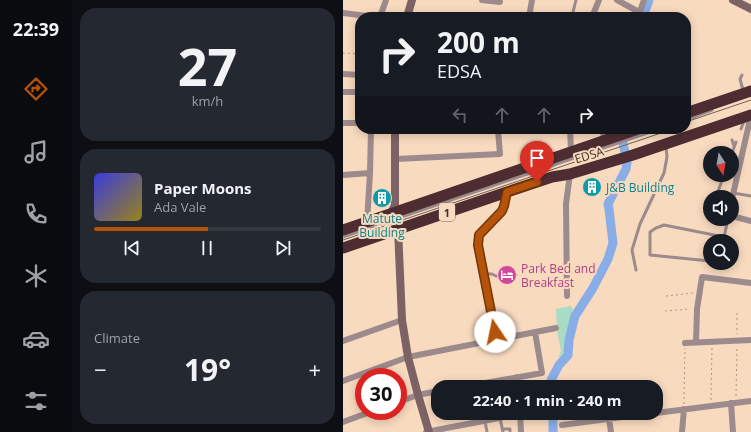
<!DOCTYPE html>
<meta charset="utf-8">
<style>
:root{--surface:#171b24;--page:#242831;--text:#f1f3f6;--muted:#9ea1a6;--line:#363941;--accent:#b45309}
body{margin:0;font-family:"Open Sans",sans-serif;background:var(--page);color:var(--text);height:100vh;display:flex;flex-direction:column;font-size:15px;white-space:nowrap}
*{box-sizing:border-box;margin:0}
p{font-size:13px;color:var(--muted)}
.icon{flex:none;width:22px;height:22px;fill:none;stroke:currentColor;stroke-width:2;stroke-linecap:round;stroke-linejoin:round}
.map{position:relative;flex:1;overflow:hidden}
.details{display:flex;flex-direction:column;gap:8px;padding:8px;background:#0d0f14;width:271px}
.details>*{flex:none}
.hud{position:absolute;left:12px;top:12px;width:336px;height:122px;border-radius:16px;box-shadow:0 2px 10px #0003;background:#171b24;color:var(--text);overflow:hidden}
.needle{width:26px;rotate:169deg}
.fabs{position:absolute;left:360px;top:146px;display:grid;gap:8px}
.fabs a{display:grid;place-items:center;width:36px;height:36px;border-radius:50%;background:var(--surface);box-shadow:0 2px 10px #0003;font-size:20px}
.speed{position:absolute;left:12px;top:368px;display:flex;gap:8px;font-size:20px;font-weight:700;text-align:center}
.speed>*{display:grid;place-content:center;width:52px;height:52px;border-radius:50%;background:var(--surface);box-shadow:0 2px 10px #0003;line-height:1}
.speed .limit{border:6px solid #d22;background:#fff;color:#111}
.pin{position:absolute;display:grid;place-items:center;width:34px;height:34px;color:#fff;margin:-41px -17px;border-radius:50% 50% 50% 0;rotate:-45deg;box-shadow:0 0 4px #0007}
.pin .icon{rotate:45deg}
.me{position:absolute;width:44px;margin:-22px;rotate:349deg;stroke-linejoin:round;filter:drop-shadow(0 0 3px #0008)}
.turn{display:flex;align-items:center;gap:14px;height:84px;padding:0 16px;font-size:18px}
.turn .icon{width:52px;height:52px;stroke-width:2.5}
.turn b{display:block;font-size:28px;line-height:34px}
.lanes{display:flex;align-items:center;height:38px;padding:0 16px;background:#0003;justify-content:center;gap:20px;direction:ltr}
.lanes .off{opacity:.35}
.big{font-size:30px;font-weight:700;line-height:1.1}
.details .widget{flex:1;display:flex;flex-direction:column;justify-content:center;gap:6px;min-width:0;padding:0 14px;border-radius:16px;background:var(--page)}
.details .dial{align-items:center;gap:0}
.dial b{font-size:52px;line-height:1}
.song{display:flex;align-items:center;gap:12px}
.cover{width:48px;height:48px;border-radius:6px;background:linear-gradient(135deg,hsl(240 70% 55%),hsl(50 70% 35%))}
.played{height:4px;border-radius:2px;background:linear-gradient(90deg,var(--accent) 50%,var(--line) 50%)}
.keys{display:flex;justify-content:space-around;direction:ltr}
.heat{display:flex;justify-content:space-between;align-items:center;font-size:22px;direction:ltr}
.trip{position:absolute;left:88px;top:380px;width:232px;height:40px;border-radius:16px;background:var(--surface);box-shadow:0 2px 10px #0003;font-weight:700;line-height:40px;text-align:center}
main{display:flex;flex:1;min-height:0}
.tab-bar{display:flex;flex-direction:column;width:72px;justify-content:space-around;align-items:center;background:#090b0e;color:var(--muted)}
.tab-bar .icon{width:28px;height:28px}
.tab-bar .on{color:var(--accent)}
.tab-bar b{font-size:18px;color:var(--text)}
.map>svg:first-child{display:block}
.green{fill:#a8dcc4}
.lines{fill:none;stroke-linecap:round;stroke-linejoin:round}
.river{stroke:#89ade7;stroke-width:9}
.path{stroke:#ab9580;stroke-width:1;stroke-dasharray:2 3;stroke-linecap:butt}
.lane{stroke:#9d8a8c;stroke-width:3}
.street{stroke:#9d8a8c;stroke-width:6}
.secondary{stroke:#7c6265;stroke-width:8}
.highway{stroke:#4e2d32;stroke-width:11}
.tram{stroke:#746253;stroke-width:1}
.route-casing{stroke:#753606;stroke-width:10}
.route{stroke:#b45309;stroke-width:7}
.labels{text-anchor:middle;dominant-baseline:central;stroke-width:4;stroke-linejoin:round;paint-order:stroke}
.shield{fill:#f8dabf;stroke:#756454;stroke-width:1}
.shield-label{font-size:11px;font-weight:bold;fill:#3d3126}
.street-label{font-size:12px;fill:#3d3126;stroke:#f8dabf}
.culture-label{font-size:12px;fill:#0d838f;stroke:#f8dabf;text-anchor:start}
.hotel-label{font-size:12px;fill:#b23c85;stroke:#f8dabf;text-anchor:start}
</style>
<main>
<nav class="tab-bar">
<b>22:39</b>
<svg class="icon on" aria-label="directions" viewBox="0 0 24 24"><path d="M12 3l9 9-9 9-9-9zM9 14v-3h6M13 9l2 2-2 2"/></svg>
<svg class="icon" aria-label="music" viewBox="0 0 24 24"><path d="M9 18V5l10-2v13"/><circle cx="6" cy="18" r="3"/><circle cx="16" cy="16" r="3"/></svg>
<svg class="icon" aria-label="phone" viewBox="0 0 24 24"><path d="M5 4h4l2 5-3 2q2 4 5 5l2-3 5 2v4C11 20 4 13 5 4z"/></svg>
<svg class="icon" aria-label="climate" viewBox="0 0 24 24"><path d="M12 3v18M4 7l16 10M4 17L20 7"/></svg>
<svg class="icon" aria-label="car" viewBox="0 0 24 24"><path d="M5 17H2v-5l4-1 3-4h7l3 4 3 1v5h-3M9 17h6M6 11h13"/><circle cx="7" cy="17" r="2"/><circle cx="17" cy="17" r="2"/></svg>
<svg class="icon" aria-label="filters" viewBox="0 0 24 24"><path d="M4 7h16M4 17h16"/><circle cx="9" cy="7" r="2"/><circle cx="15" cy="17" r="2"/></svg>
</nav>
<section class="details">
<div class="widget dial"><b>27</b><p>km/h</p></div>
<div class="widget">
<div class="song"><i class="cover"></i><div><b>Paper Moons</b><p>Ada Vale</p></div></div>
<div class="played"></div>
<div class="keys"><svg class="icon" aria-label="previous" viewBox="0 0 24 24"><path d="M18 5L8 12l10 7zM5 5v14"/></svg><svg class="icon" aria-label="pause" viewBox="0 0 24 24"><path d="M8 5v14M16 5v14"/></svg><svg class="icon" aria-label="next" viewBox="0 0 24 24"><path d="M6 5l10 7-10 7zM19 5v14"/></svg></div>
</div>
<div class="widget"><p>Climate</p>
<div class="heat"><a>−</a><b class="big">19°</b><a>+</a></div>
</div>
</section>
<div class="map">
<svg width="408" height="432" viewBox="0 0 408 432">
<rect width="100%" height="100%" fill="#f8dabf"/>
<!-- green -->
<path class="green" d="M228 306 230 310 222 352 215 358 218 351 214 331 213 309Z"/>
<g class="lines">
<!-- river -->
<path class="river" d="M300 17 306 0
M208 387V380L216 365 225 355 226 340 232 316 250 288 265 259 270 243 266 209 265 204 283 169 284 162 277 129
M210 432V413"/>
<!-- path -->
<path class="path" d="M0 53 17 54
M323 296 350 293
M322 311 347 309
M394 313V334
M393 396 394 346
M368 400 369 347
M341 404 342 348"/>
<!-- lane -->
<path class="lane" d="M230 12 233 0
M140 17H141
M399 75 397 79 400 90
M343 120 369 110
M398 129 401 121
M389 140 391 146
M389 153 393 142
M390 193 408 196
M373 197 381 175
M367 220V218
M0 237 316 129
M367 261 307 255V232L313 228 321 225 381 237 385 219
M293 270 289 250 297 224 321 173 324 157 323 147
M142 274H149L153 276 173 275
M157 418 160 432
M142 421 144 432
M159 429H167V432"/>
<!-- street -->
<path class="street" d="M139 0 157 2
M274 0 296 12
M0 13 32 17
M37 17 43 0
M186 17 189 0
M249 17 256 0
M295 17 301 0
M0 74 17 75
M0 92H17
M0 123H17
M227 129 228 151
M261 140 260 132 267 129
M53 159 157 154 155 130 137 129
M0 175 27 173
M389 199 408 115
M389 216 408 221
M24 222 27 173 28 129
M224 296 223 204 227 174
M154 339 135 245 136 235 159 211 161 207 164 192
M0 341 59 320
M353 342 354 309 359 277 408 283
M342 343 408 340
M174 377 175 387
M0 381 65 357 213 328
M120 387 199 373 192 332
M55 402 75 395 95 391
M388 403 390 432
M177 413 178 432
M313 413 408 401
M266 419 268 432
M0 422 30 411
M219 425 310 413
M83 432 177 414
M339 432 341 409"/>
<!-- secondary -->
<path class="secondary" d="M390 0 408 9
M64 17 69 0
M48 213 52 205V129
M55 229 59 320 65 357 75 395 86 432"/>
<!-- highway -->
<path class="highway" d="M343 113 408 91
M0 230 295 129
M0 248 164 192 209 177 227 174 290 155 408 115"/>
<!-- tram -->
<path class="tram" d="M343 122 408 100
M0 240 330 129"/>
</g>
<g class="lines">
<defs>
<path id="route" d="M152 332 135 245 136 235 159 211 161 206 164 192 194 182"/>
</defs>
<!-- route casing -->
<use href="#route" class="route-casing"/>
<!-- route -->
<use href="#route" class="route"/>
</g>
<!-- icons -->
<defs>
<symbol id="building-disc" viewBox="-11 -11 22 22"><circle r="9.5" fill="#0f9aa8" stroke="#f8dabf"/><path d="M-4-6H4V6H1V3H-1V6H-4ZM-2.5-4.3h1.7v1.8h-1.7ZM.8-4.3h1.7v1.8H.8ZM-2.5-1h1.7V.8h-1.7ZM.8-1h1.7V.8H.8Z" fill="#fff"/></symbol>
<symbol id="hotel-disc" viewBox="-11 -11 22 22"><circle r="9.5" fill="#d1479c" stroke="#f8dabf"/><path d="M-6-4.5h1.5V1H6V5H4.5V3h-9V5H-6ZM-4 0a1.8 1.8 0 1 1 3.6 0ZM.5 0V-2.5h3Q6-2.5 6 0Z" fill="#fff"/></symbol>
</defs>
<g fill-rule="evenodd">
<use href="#building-disc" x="238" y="176" width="22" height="22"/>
<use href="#building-disc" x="28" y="187" width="22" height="22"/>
<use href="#hotel-disc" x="153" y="264" width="22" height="22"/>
</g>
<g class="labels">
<!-- shield labels -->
<rect class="shield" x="96" y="203" width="16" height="18" rx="3"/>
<g class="shield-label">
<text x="104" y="212">1</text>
</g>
<!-- street labels -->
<g class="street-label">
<text transform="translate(246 155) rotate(-17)">EDSA</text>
</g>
<!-- culture labels -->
<g class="culture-label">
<text x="263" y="187">J&amp;B Building</text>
<text x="39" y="218" text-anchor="middle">Matute<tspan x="39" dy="14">Building</tspan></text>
</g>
<!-- hotel labels -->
<g class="hotel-label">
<text x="178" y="268">Park Bed and<tspan x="178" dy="14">Breakfast</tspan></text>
</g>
</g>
</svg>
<div class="fabs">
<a><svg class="needle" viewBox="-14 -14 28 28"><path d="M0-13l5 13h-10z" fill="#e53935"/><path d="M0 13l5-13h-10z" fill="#9ea1a6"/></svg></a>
<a><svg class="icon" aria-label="sound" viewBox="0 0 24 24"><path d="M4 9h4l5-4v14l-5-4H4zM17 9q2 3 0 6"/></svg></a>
<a><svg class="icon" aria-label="search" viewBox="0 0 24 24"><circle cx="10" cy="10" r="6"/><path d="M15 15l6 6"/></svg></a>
</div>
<div class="speed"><div class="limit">30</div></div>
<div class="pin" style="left:194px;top:182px;background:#d93025"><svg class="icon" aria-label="arrive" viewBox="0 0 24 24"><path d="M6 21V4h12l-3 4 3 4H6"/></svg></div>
<svg class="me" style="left:152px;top:332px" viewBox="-20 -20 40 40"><circle r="19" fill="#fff"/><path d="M0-13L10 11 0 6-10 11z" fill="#b45309"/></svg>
<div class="trip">22:40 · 1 min · 240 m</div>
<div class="hud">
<div class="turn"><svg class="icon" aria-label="right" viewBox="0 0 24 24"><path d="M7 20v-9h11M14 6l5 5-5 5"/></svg><div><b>200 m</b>EDSA</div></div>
<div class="lanes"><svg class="icon off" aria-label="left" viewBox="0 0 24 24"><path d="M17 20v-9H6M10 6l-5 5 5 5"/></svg><svg class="icon off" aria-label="ahead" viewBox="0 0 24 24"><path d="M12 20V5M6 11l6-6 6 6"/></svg><svg class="icon off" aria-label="ahead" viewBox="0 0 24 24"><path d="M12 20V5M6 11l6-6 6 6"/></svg><svg class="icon" aria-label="right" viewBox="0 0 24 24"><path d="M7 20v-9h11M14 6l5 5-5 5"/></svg></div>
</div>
</div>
</main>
